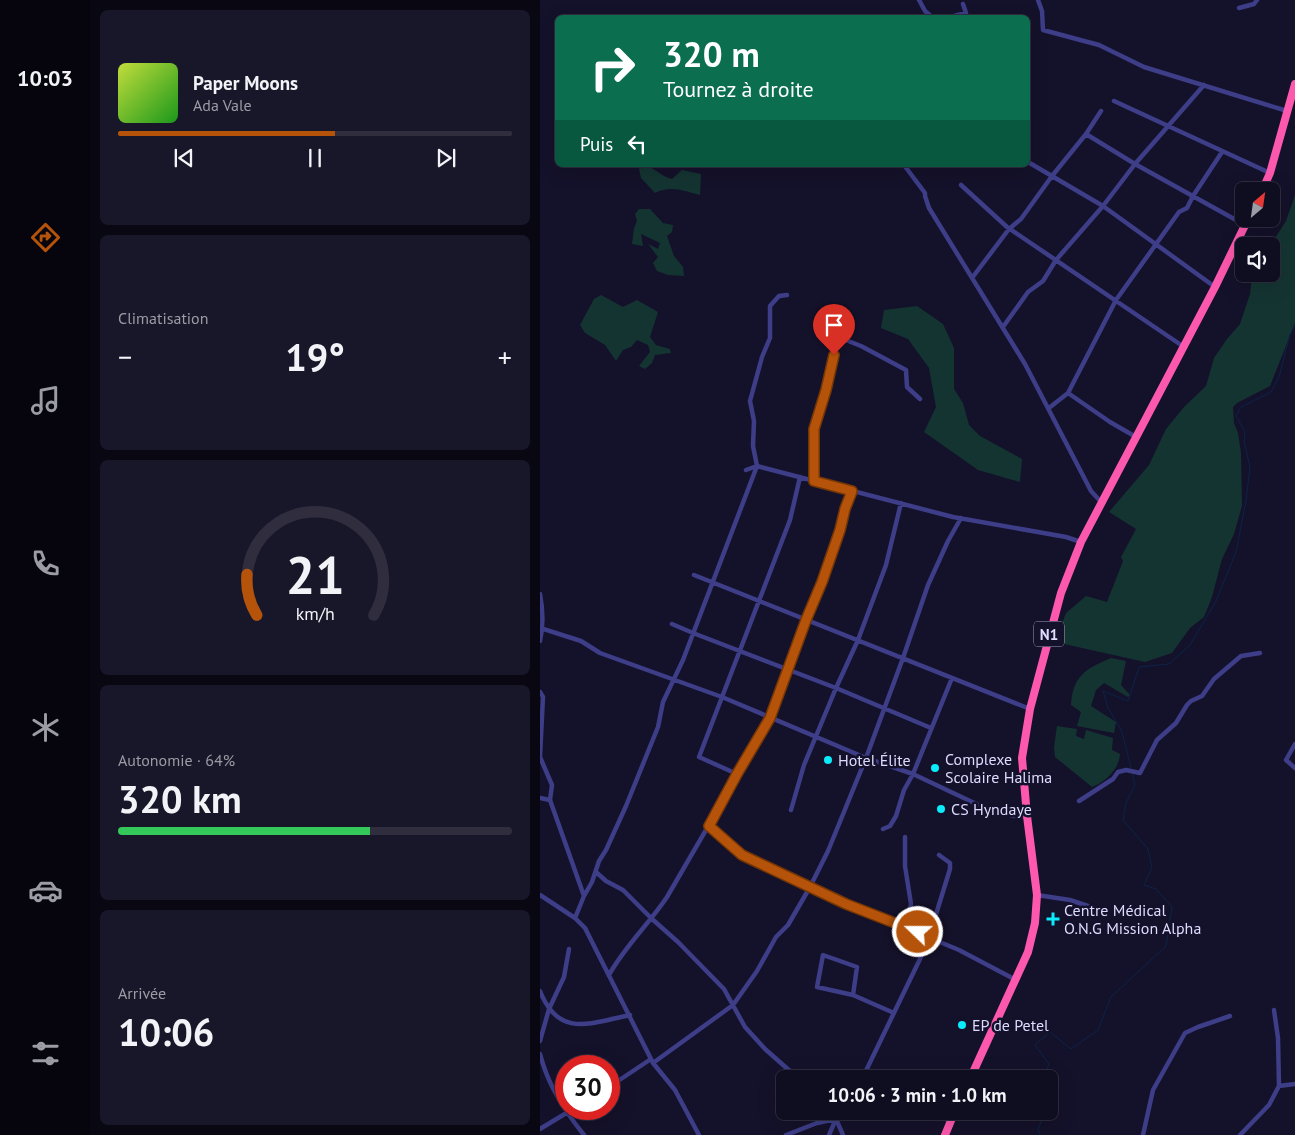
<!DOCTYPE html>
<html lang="fr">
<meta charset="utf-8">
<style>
:root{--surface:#0f0d20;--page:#181629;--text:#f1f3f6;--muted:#9b9ca5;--line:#2f2d3e;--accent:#b45309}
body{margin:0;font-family:"PT Sans",sans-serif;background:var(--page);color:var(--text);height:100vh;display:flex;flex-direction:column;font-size:19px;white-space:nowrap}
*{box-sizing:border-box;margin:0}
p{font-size:16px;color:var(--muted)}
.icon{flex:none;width:28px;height:28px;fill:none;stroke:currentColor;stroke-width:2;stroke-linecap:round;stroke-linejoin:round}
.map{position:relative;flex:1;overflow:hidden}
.drawer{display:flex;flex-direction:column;gap:10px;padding:10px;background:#080712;width:450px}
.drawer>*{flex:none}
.banner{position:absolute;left:15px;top:15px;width:475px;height:152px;border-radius:8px;box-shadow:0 5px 20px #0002,0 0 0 1px var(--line);background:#0b6e4f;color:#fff;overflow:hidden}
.needle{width:32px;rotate:29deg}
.buttons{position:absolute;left:695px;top:182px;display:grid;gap:10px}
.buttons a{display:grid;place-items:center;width:45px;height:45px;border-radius:8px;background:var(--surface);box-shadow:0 5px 20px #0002,0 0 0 1px var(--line);font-size:25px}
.speed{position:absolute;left:15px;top:1055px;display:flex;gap:10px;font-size:25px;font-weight:700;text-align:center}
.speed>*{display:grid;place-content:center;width:65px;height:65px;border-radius:50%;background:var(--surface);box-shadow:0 5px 20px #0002,0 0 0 1px var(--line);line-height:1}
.speed .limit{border:8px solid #d22;background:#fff;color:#111}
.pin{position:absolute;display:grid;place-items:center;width:42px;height:42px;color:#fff;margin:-51px -21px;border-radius:50% 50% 50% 0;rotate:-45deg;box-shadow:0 0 5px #0007}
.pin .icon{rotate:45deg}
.me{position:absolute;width:55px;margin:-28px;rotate:292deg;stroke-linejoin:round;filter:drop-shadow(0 0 4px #0008)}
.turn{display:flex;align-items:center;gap:18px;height:105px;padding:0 25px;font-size:22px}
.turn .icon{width:65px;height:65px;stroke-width:2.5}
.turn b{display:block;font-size:35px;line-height:42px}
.then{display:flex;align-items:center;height:48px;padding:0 25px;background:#0003;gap:10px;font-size:19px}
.big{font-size:38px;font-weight:700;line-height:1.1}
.drawer .tile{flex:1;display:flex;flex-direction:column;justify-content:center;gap:8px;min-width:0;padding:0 18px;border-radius:8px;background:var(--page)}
.drawer .dial{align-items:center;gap:0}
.dial svg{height:130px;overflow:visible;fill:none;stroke:var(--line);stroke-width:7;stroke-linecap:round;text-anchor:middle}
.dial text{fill:var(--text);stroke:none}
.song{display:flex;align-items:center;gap:15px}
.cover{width:60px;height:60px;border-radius:8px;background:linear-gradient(135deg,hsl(70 70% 55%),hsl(120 70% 35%))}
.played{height:5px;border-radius:2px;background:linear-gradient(90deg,var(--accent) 55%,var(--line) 55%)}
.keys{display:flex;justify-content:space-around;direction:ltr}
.heat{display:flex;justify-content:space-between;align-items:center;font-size:28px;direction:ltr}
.charge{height:8px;border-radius:4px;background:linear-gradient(90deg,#34c759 64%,var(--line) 0)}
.trip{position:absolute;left:236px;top:1070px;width:282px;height:50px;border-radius:8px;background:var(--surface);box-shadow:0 5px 20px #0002,0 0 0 1px var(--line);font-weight:700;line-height:50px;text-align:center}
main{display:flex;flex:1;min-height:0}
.tab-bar{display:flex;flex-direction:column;width:90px;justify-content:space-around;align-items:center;background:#06050d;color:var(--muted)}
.tab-bar .icon{width:35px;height:35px}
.tab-bar .selected{color:var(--accent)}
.tab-bar b{font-size:22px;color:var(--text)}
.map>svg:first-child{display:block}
.green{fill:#143432}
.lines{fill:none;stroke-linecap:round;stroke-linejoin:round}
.stream{stroke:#0c2448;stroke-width:1}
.street{stroke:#3d3d88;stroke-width:4.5}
.highway{stroke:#fc58ad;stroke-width:8}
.route-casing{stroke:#753606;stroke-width:12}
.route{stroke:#b45309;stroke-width:9}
.poi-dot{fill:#0aecfb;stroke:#14112a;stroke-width:2}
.labels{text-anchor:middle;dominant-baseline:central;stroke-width:5;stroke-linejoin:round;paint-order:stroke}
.shield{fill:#14112a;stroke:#a19ebe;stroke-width:1}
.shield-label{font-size:15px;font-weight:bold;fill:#dddbfe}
.poi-label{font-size:16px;fill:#dddbfe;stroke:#14112a;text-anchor:start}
</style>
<main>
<nav class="tab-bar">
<b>10:03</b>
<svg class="icon selected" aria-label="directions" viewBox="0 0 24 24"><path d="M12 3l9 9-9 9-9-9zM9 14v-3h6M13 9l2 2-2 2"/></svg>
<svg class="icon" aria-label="music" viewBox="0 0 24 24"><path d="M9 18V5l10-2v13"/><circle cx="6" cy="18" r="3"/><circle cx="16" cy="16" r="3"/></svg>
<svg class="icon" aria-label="phone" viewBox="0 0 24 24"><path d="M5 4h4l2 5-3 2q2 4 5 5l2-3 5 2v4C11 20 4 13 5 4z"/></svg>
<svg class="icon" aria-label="climate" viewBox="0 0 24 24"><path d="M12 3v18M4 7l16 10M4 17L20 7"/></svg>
<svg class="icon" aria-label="car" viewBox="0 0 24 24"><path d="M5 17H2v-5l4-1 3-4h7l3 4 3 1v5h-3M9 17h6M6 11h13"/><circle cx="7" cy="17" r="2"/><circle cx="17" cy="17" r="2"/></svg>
<svg class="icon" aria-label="filters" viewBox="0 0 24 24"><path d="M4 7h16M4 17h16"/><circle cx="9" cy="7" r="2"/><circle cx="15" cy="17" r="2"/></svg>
</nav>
<section class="drawer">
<div class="tile">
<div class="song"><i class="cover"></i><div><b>Paper Moons</b><p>Ada Vale</p></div></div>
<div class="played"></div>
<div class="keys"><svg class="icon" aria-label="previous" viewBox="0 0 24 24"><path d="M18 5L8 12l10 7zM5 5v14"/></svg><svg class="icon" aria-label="pause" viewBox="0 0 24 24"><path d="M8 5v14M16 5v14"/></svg><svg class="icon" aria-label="next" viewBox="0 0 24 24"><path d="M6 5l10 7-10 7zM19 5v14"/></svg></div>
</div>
<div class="tile"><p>Climatisation</p>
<div class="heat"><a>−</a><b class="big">19°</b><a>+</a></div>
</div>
<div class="tile dial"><svg viewBox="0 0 100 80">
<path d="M14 69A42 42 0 1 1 86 69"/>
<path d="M14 69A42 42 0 0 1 8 44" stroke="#b45309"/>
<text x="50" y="56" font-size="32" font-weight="700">21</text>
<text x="50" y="72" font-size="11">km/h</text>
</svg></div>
<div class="tile"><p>Autonomie · 64%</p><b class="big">320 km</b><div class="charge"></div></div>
<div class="tile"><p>Arrivée</p><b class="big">10:06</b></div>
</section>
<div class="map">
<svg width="755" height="1135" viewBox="0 0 755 1135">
<rect width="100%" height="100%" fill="#14112a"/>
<!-- green -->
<path class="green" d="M101 165C113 165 121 177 132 179L142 170 161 174 160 195C144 191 131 185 115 193L101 178 99 169Z
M755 195V323L730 386 697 403 693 407 694 423 698 433 701 453 702 506 694 534 682 559 672 597 664 617 650 628 632 653 605 662 515 642 526 613 546 596 567 602 583 561 581 557 596 529 569 512 609 465 626 429 644 407 666 386 674 358 687 339 700 324 710 294 712 275 731 274V246H730L746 221Z
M99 209H110L123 223 133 225 132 232 127 236 134 256 143 267 144 276 128 275 117 271 113 263 118 257 108 244 118 249 120 243 101 234 103 246 92 244 94 228 97 221 95 214Z
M61 295 83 307 97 300 118 312 110 337 116 345 130 349 131 353 115 355 112 363 105 369 99 366 110 352 108 345 97 340 91 347 83 350 76 361 65 345 45 333 40 325 54 299Z
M377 306 403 324 414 348V389L423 403 429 425 440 436 482 459 480 482 438 470 384 432 396 407 389 368 368 339 341 328 344 310Z
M571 658 586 661 581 685 590 695 588 697 564 683 556 690 551 706 576 722 574 733 537 726 541 712 531 705C533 676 545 669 571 658Z
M517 726 537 729 536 736 544 739 546 730 573 738 572 750 580 754C579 769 566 782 552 787L515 757 514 747Z"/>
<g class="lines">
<!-- stream -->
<path class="stream" d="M591 768 582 732 568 708 563 691 588 701 599 667 629 664 650 645 676 601 696 552 706 501 710 467 704 441 705 432 696 416 701 407 731 392 739 377 750 334 755 326
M503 1079 509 1064 495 1045 510 1032 531 1049 558 1030 571 997 626 946 632 907 616 889 604 885 612 868 608 849 583 820 586 803 595 785 592 772
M500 1135 498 1129 506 1111"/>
<!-- street -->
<path class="street" d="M379 0 385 11 393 18
M498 0 502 11 503 30 559 45 604 67 747 111
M699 8 714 4 717 0
M406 18 426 13 423 4
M574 101 730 173
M546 134 595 164 705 225
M488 162 563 206 675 287
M364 165 385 193V196L389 208 485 364 551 491 562 503
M421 185 467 227 644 347
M432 278 469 229 481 219 512 176 546 134 561 111
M463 327 488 292 503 281 516 260 563 206 595 164 664 85
M528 393 570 422 596 437
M509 408 528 393 576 300 639 212 647 208 653 196 682 152
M206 470 217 466 413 517 526 537 541 542
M274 481V429L286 390 298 337 321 346 366 370 367 387 380 399
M154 575 490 709
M0 594C3 610 4 624 0 641
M132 624 153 633 296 688 391 728
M0 628 41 641 60 653 182 697 326 758 373 774 447 809 474 816H487
M0 692 3 697 0 757 12 785 10 800 44 896
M755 744 746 760 755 768
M197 774 159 757 250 520 260 477
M0 798 10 800
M539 801 573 779 578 772 586 770 600 773 617 740 636 723 647 705 651 701 662 696 674 679 701 656 720 653
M251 810 264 765 296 688 318 640 346 565 361 503
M169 825 202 855 306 903 419 950 476 980
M343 829 350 826 356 816 364 790 373 774 412 678
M365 837V866L371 904 365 927
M56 872 66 881 83 890 112 919 138 942 184 989 205 1027 225 1049 259 1079
M0 895 35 918 45 928 113 1063 135 1090 159 1135
M497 895 530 900 557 909
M35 918 44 896 52 882 59 861 66 850 86 806 118 727 123 702 143 660 217 466 213 446 214 421 210 401 222 357 230 338V306L239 296 247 295
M69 975C85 946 109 924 127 897L231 718 266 620 282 583 300 530 305 509 312 491
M0 991C19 1039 51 1023 90 1015
M313 995 317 967 283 955 277 987 313 995 354 1013
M0 1041 9 1009 24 977 29 949
M0 1054C8 1085 24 1110 44 1135
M113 1063 193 1005 217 971 236 937 248 925 270 887 288 851 326 758 363 658 388 585 408 541 421 518
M322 1079 380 959 389 937 410 869V863L399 855
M739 1086 755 1084
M69 1087 111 1059
M289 1111 296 1119 303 1135
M383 1111 411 1121
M0 1129 33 1109
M246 1135 277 1123 296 1119
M289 1135 296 1119 301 1111
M603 1135 613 1090 645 1033 658 1027 690 1016
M700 1135 729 1105 739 1086 738 1038 734 1010"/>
<!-- highway -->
<path class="highway" d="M722 191 730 173 755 84
M430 1079 488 952 495 923 497 895 487 816 482 758 490 709 521 593 541 542 675 287 708 219
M405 1135 415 1111"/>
</g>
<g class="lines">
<defs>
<path id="route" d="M294 355 286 390 274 429V481L312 491 305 509 300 530 282 582 266 620 230 718 197 774 169 826 202 855 306 904 378 932"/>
</defs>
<!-- route casing -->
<use href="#route" class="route-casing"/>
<!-- route -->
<use href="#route" class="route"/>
</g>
<!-- markers -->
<g class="poi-dot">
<circle cx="288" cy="760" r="5"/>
<circle cx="395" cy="768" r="5"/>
<circle cx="401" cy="809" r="5"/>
<path d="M510.5 911.5h5v5h5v5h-5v5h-5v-5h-5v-5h5z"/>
<circle cx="422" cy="1025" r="5"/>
</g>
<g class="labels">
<!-- shield labels -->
<rect class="shield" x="494" y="621.5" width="30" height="25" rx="4"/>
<g class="shield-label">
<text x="509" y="634">N1</text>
</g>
<!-- poi labels -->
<g class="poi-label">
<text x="405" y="759">Complexe<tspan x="405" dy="18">Scolaire Halima</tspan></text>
<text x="298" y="760">Hotel Élite</text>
<text x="411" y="809">CS Hyndaye</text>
<text x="524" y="910">Centre Médical<tspan x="524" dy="18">O.N.G Mission Alpha</tspan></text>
<text x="432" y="1025">EP de Petel</text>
</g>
</g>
</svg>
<div class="buttons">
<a><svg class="needle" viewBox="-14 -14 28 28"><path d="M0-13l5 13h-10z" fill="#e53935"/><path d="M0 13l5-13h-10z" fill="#9b9ca5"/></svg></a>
<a><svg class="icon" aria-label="sound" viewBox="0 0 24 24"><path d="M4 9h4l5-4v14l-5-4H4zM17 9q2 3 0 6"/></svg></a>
</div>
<div class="speed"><div class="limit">30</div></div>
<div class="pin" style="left:294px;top:355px;background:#d93025"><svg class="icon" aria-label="arrive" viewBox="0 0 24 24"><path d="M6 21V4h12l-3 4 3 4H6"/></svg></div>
<svg class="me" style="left:378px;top:932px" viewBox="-20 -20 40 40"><circle r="17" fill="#b45309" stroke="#fff" stroke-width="3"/><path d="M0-11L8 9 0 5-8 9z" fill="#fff"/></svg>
<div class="trip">10:06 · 3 min · 1.0 km</div>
<div class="banner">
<div class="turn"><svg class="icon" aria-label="right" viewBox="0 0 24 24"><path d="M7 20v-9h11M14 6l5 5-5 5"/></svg><div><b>320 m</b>Tournez à droite</div></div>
<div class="then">Puis<svg class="icon" aria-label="left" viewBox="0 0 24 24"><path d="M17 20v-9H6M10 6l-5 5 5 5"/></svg></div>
</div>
</div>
</main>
